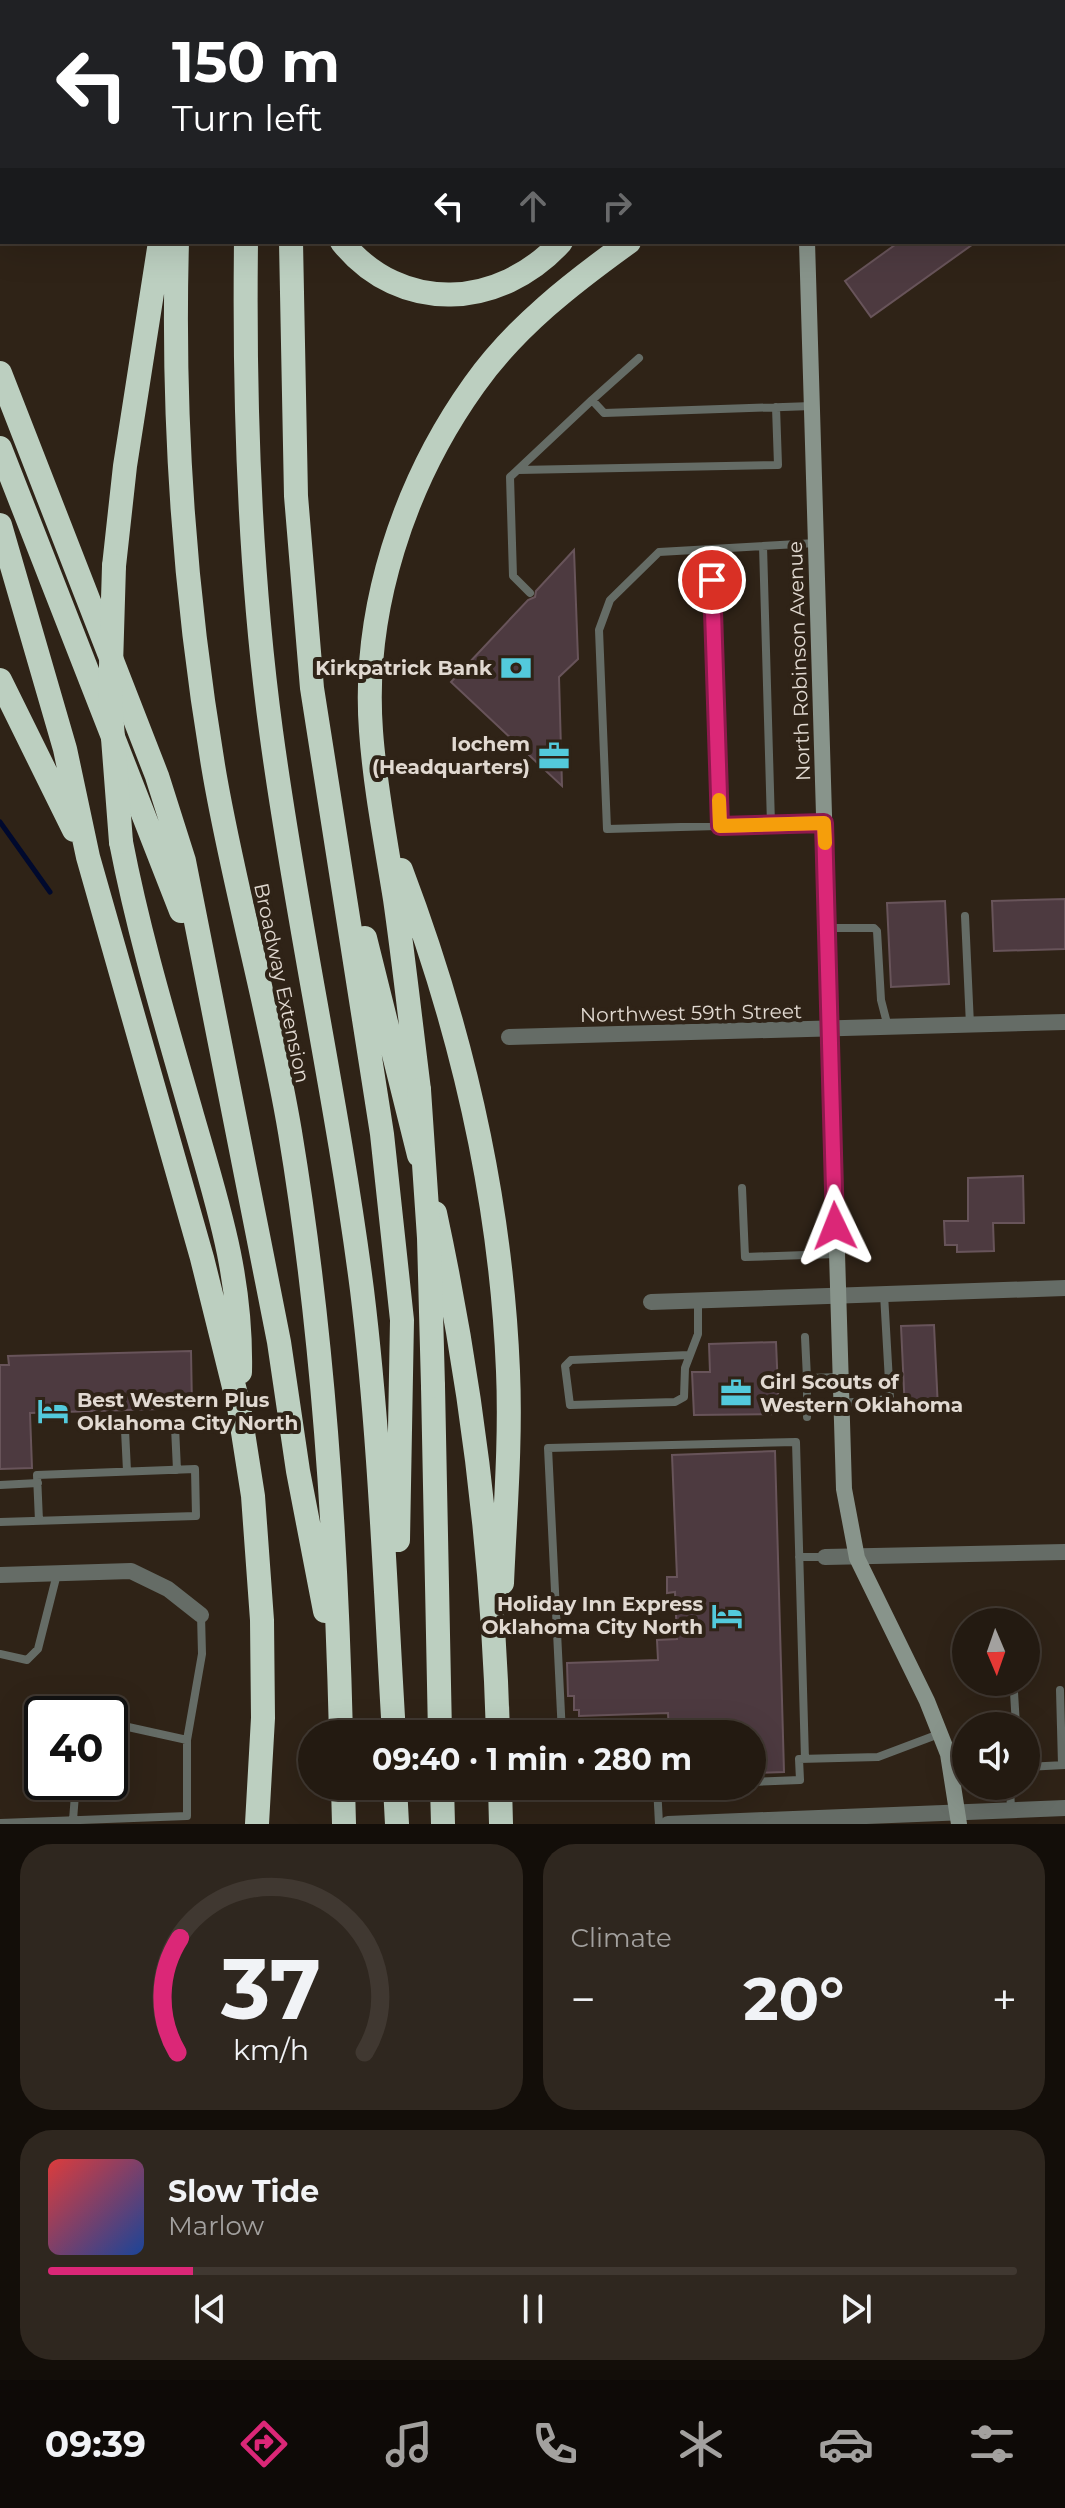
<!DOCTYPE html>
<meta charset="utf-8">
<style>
:root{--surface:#231a11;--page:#2f271f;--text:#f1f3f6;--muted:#a3a19f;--line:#403831;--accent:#db2777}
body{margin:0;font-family:Montserrat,sans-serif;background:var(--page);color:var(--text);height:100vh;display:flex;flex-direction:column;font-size:30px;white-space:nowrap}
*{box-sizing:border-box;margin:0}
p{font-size:26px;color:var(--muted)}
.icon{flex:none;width:44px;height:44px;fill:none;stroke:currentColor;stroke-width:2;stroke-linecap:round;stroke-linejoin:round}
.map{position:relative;height:1824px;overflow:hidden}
.panel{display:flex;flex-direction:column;gap:20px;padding:20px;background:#130e09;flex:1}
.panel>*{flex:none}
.top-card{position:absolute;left:0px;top:0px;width:1066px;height:244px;box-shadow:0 8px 32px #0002,0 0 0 2px var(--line);background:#202124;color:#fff;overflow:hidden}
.needle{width:52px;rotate:178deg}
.controls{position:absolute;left:952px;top:1608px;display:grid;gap:16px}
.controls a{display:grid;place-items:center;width:88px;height:88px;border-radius:50%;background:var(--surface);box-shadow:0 8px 32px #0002,0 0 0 2px var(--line);font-size:40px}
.speed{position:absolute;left:24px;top:1696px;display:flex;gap:16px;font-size:40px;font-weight:700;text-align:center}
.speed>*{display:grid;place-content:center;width:104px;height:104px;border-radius:50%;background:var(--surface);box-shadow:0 8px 32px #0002,0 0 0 2px var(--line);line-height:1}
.speed .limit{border:4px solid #111;border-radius:12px;background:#fff;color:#111}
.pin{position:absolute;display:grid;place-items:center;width:68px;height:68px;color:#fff;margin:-34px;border:4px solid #fff;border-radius:50%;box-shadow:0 2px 8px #0007}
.me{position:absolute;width:88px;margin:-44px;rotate:358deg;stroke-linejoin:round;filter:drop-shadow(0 0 6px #0008)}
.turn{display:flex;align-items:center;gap:28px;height:168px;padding:0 40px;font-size:36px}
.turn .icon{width:104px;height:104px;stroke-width:2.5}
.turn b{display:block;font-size:56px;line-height:68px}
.lanes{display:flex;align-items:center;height:76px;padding:0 40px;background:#0003;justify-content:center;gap:40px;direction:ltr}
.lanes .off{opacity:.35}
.big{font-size:60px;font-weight:700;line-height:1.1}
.panel .widget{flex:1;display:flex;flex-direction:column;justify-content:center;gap:12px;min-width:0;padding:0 28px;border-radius:32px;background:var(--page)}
.panel .dial{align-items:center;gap:0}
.dial svg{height:208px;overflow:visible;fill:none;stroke:var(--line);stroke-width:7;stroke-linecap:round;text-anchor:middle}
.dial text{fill:var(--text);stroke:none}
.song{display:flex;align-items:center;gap:24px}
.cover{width:96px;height:96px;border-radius:12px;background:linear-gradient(135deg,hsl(0 70% 55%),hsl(220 70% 35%))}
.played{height:8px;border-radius:4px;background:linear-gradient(90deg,var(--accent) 15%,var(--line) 15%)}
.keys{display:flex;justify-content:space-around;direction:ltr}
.heat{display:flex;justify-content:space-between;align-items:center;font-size:44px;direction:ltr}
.panel .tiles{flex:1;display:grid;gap:20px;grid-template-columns:1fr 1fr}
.widget:last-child{grid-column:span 2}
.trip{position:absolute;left:298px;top:1720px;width:468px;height:80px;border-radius:40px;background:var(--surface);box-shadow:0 8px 32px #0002,0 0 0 2px var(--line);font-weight:700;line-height:80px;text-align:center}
.tab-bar{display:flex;height:128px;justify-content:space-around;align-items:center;background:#0e0a07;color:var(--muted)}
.tab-bar .icon{width:56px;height:56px}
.tab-bar .current{color:var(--accent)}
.tab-bar b{font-size:36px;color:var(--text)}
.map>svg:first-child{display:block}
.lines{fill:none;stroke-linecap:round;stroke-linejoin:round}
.stream{stroke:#00092d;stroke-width:5}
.building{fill:#4d3a40;stroke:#68545a;stroke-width:2}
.lane{stroke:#656c66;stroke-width:8}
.street{stroke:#656c66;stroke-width:16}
.secondary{stroke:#88948b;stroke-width:16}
.highway{stroke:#bccfc0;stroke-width:24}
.highway-bridge{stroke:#bccfc0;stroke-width:24}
.route-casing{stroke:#8e194d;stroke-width:20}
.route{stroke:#db2777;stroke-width:14}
.slow{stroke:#f59e0b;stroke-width:14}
.labels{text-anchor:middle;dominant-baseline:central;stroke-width:8;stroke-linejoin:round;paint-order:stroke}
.street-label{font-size:20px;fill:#e1d9d1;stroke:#2f2317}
.poi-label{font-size:20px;font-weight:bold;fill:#e1d9d1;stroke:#2f2317;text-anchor:end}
</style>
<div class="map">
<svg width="1065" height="1824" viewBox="0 0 1065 1824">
<rect width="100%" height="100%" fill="#2f2317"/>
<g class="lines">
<!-- stream -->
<path class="stream" d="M0 822 50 892"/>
</g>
<!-- building -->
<path class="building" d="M899 242H976L871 317 845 281Z
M574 550 578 659 559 677 562 786 451 682 528 600 535 597 536 591Z
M1065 899V949L994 951 992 901Z
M945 901 949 984 891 987 887 903Z
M1023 1176 1024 1223H993L994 1251 957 1252V1245H945L944 1221H968V1178Z
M934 1325 938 1409 905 1411 901 1326Z
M776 1342 779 1414 694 1415 692 1372H710L709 1344Z
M191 1351 192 1408 30 1413 32 1468 0 1469V1365H9L8 1356Z
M775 1451 784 1772 752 1773V1734H669L668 1713 579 1716V1710H574V1696H568L567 1663 658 1660 657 1640 677 1639 675 1592 667 1593V1577H677L672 1455Z"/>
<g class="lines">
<!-- lane -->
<path class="lane" d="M592 400 639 358
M518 470 778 465 776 407
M816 543 659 552 610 600 599 630 607 829 824 823
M763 546 771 824
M711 549 720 826
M530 593 513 576 510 477 592 400 604 413 812 406
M965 916 970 1025
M827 928H874L877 931 881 1000 888 1027
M742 1188 745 1257 836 1254
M805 1337 807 1378
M689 1355 571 1360 565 1366 570 1405 675 1402 684 1397 685 1368 698 1334V1301
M841 1403 890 1399 884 1294
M807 1417V1378L840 1377
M175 1427 177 1470
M125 1430 127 1471
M0 1485 38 1483
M0 1522 196 1516 195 1469 37 1475 39 1521
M799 1557H825
M0 1654 27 1660 38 1649 57 1574
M1060 1690 1062 1765
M1014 1692 1016 1726
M110 1723 187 1740
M562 1734 548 1448 796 1442 805 1759
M1026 1767 1065 1765
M752 1782 800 1780 799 1759 878 1757 939 1734
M579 1786V1789L653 1786
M657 1786 659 1824
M1010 1786 1011 1810
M73 1820 76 1782
M0 1823 187 1816V1740L202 1654 201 1615"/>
<!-- street -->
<path class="street" d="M509 1037 1065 1022
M651 1302 1065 1288
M825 1557 1065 1552
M0 1575 131 1571 168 1589 201 1615
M668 1824 1065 1808"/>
<!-- secondary -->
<path class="secondary" d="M1035 2 1040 0
M807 242 844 1489 857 1558 927 1701 948 1754 959 1824"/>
<!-- highway -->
<path class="highway" d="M49 0 50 2
M473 0 476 2
M192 2V0
M261 2V0
M303 2 304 0
M366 2 389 0
M911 2 915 0
M972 2 975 0
M0 24H2
M177 242C172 419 185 602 215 777 236 896 270 1013 290 1132 323 1331 336 1532 341 1734
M246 242C244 406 249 569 271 731 296 918 338 1103 362 1290 380 1437 385 1586 394 1734
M291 242 296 496 312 688 382 1134 402 1320 398 1540
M342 242C401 315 500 309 561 242
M0 373 157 776 184 861 279 1342 298 1471 325 1611
M0 448 181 911
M0 525 65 749 88 857 202 1258 239 1407 253 1496 262 1620 263 1718 257 1824
M114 566 125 466 160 242
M0 680 74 830
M121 842C139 935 166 1024 192 1115 218 1205 242 1277 240 1372
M401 870C462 1031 501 1199 508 1371 511 1442 505 1513 502 1583
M365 938 419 1155
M419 1090C411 1026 404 962 395 899 386 843 375 787 371 731 362 610 404 483 474 385 515 327 572 283 629 242
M435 1213C472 1385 493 1558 498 1734
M433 1386 440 1734
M343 1786 344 1824
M395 1786 397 1824
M442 1786 443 1824
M500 1786 501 1824"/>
<!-- highway-bridge -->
<path class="highway-bridge" d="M114 566 110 699 121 842
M419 1090 429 1238 433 1386"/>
</g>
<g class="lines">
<defs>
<path id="route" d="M712 580 720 826 824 823 835 1226"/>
</defs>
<!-- route casing -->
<use href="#route" class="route-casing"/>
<!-- route -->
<use href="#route" class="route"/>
<!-- slow -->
<path class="slow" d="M719 800 720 826 824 823 825 843"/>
</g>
<!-- icons -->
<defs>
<symbol id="bank-bare" viewBox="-9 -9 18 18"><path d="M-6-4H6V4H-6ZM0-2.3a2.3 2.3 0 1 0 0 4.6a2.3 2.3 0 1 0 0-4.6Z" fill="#53cadc" stroke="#2f2317" stroke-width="2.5" paint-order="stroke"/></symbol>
<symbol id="office-bare" viewBox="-9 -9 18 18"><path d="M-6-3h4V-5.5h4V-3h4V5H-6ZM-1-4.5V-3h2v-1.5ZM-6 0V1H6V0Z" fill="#53cadc" stroke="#2f2317" stroke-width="2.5" paint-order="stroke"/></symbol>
<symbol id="hotel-bare" viewBox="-9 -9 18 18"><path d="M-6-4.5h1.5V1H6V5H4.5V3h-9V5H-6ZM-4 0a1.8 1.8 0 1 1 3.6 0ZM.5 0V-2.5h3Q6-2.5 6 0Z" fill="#53cadc" stroke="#2f2317" stroke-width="2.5" paint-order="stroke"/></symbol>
</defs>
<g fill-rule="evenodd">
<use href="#bank-bare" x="494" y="646" width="44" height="44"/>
<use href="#office-bare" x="532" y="734" width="44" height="44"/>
<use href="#office-bare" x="714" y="1371" width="44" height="44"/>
<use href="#hotel-bare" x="31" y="1389" width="44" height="44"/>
<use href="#hotel-bare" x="705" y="1594" width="44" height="44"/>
</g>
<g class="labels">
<!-- street labels -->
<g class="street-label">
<text transform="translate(799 661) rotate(-92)">North Robinson Avenue</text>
<text transform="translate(282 983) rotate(78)">Broadway Extension</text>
<text transform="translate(691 1013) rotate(-1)">Northwest 59th Street</text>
</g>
<!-- poi labels -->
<g class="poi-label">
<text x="492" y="668">Kirkpatrick Bank</text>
<text x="530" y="744">Iochem<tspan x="530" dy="23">(Headquarters)</tspan></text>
<text x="760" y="1382" text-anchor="start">Girl Scouts of<tspan x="760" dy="23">Western Oklahoma</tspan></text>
<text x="77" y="1400" text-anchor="start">Best Western Plus<tspan x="77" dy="23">Oklahoma City North</tspan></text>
<text x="703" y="1604">Holiday Inn Express<tspan x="703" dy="23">Oklahoma City North</tspan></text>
</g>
</g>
</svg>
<div class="controls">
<a><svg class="needle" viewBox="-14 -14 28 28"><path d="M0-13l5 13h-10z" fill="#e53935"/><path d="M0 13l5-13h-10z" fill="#a3a19f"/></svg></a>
<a><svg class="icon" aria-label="sound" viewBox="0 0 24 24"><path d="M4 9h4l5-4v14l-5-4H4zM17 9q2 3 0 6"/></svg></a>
</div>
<div class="speed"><div class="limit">40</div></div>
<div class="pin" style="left:712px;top:580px;background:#d93025"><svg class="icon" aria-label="arrive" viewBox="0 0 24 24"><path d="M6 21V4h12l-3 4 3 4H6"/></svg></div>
<svg class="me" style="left:835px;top:1226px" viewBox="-20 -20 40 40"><path d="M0-17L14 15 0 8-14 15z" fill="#db2777" stroke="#fff" stroke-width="4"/></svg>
<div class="trip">09:40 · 1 min · 280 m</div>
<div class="top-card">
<div class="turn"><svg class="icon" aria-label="left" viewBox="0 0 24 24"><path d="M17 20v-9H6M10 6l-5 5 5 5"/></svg><div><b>150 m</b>Turn left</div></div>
<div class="lanes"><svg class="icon" aria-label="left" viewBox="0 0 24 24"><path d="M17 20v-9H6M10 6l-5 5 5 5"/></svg><svg class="icon off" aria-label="ahead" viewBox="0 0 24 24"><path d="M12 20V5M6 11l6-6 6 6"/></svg><svg class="icon off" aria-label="right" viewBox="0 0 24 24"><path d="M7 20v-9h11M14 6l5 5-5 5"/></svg></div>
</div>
</div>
<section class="panel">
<div class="tiles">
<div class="widget dial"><svg viewBox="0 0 100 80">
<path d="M14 69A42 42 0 1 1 86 69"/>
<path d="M14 69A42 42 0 0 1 15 25" stroke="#db2777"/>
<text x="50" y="56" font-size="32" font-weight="700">37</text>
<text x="50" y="72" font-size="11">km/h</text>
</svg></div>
<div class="widget"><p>Climate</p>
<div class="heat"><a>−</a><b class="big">20°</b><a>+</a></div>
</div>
<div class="widget">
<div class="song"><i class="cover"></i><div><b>Slow Tide</b><p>Marlow</p></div></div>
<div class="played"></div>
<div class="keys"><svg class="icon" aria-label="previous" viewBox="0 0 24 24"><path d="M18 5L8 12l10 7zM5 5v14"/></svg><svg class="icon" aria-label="pause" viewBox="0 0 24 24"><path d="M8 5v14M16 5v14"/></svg><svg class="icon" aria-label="next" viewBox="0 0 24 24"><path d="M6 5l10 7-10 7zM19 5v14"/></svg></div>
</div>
</div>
</section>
<nav class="tab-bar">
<b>09:39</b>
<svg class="icon current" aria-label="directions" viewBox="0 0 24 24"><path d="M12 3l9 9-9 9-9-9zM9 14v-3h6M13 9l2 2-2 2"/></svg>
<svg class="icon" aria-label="music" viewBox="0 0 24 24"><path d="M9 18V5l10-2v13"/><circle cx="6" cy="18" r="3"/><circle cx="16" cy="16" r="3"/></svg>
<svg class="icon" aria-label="phone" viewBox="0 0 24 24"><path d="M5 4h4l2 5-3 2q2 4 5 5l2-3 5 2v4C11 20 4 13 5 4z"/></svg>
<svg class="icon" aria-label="climate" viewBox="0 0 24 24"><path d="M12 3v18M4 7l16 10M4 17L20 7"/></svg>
<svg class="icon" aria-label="car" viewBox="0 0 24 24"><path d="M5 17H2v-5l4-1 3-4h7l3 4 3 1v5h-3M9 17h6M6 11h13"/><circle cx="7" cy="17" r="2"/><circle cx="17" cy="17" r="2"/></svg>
<svg class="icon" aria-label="filters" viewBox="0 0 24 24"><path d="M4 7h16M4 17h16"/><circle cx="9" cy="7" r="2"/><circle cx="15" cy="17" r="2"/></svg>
</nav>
